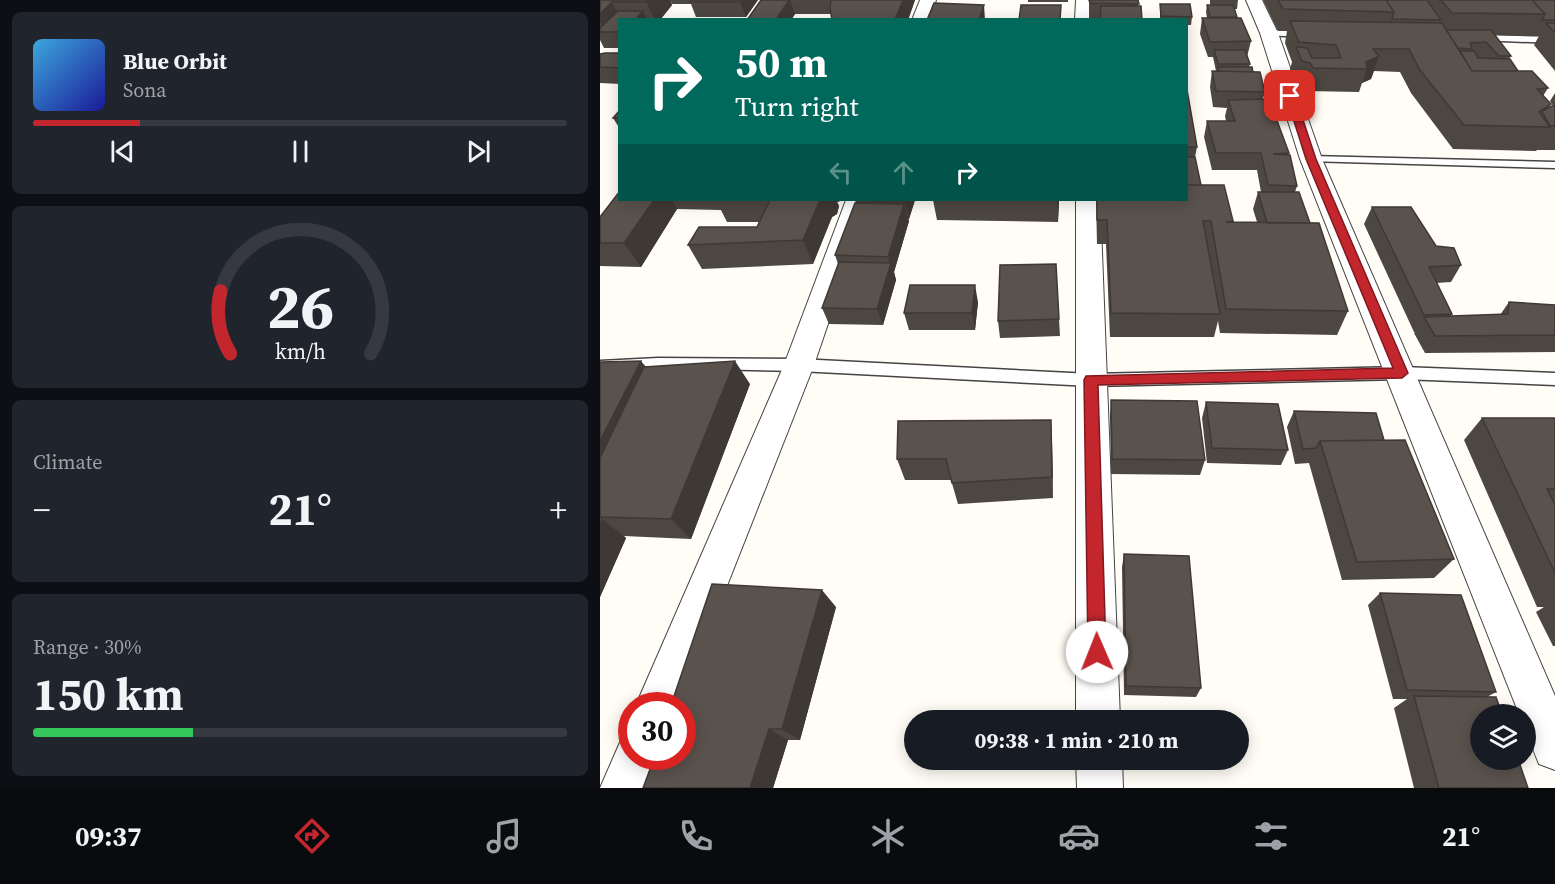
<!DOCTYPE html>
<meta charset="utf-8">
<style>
:root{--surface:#171b24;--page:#20242c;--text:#f1f3f6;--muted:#9ea1a6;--line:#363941;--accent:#c4262e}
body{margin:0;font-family:"Source Serif 4",serif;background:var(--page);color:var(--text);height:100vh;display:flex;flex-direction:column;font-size:22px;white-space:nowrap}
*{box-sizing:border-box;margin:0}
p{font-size:20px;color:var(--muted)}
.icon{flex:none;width:33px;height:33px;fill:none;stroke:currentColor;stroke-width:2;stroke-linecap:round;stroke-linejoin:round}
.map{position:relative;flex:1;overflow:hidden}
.panel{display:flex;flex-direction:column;gap:12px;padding:12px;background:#0d0f14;width:600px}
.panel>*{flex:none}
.guide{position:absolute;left:18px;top:18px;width:570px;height:183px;border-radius:0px;box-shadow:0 3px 15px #0003;background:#00695c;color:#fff;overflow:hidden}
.fabs{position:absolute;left:870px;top:704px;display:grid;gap:12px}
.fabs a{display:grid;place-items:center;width:66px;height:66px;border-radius:50%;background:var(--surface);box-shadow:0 3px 15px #0003;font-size:30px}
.speed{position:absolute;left:18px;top:692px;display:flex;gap:12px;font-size:30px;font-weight:700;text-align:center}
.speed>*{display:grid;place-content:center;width:78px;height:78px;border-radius:50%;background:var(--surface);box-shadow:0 3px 15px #0003;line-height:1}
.speed .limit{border:9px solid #d22;background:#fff;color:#111}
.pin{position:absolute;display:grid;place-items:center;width:51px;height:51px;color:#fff;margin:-26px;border-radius:12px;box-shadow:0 3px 9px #0006}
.me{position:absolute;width:66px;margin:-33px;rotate:359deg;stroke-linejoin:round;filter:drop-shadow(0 0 4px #0008)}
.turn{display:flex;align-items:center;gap:21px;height:126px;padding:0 18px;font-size:27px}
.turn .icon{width:78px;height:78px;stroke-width:2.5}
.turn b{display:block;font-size:42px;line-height:51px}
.lanes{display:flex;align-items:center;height:57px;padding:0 18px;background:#0003;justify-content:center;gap:30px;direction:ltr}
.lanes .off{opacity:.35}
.big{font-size:45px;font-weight:700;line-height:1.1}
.panel .tile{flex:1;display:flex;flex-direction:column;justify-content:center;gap:9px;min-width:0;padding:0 21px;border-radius:9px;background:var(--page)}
.panel .dial{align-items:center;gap:0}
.dial svg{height:156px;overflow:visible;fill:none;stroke:var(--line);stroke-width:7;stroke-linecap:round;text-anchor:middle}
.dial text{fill:var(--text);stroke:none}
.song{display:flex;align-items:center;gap:18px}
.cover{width:72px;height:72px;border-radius:9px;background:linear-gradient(135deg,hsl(200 70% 55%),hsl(240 70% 35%))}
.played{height:6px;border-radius:3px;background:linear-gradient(90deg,var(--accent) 20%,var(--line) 20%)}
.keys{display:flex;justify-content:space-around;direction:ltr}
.heat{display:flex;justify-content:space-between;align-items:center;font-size:33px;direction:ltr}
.charge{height:9px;border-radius:4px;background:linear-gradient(90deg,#34c759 30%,var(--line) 0)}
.trip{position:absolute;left:304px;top:710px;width:345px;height:60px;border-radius:30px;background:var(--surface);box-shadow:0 3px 15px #0003;font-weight:700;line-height:60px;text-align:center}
.menu{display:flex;height:96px;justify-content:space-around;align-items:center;background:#090b0e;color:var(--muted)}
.menu .icon{width:42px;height:42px}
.menu .active{color:var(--accent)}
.menu b{font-size:27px;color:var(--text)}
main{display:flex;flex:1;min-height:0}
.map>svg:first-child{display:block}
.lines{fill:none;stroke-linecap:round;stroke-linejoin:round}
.service-casing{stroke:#444;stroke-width:3}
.minor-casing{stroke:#444;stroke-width:2}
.service{fill:#fff;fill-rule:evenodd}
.minor{fill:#fff;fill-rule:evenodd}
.wall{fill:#4d4742}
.shaded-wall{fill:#3f3936}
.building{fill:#5a524d;stroke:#3f3936;stroke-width:1.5}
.route{fill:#c4262e;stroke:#7f191e;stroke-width:1.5}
</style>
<main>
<section class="panel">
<div class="tile">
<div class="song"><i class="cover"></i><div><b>Blue Orbit</b><p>Sona</p></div></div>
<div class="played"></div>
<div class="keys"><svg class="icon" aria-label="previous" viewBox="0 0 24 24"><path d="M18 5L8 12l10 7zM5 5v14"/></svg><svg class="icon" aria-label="pause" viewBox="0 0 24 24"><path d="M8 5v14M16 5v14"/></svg><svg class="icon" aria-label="next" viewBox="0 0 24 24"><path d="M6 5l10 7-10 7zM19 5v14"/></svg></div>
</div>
<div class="tile dial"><svg viewBox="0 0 100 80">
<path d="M14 69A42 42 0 1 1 86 69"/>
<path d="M14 69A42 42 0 0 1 9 37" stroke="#c4262e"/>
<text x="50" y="56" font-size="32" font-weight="700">26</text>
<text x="50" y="72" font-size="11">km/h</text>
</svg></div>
<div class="tile"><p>Climate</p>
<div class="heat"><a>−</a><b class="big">21°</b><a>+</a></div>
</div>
<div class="tile"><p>Range · 30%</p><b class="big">150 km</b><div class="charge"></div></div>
</section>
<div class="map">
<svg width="955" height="788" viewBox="0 0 955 788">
<rect width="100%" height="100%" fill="#fffdf5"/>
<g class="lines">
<defs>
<path id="service" d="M669 30 705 31 709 34 705 37 666 35V31Z
M879 35 955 37V43L876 40V36Z
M711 156 955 162V168L707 161 706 159Z
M58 358 199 359 491 374 802 367 955 373V385L802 379 491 386 199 371 58 368 0 373V361Z"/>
<path id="minor" d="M320 0H336L330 20H312Z
M476 0H492L493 20H475Z
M646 0H662L678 33 722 159 955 696V770L939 764C932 747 926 733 926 714H919L700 159 660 33Z
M246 200H270L214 365 80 705H36L184 365Z
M476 200H500L520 720H476Z
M32 736V756H60L46 788H0L21 740Z
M476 759H522L523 788H477Z"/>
</defs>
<!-- service casing -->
<use href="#service" class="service-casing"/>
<!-- minor casing -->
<use href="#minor" class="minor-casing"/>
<!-- service -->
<use href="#service" class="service"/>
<!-- minor -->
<use href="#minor" class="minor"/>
</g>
<!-- wall -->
<path class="wall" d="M0 0H70L72 5 60 20H20V48H4L0 40Z
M70 0H158L146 17H96L91 4H72Z
M161 0H315L308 20H232L231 14H195L191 20H147Z
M428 0H468V2H428Z
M489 0H538V6L500 19H489Z
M610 0H638L637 9H635L637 18 651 41 647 57 650 64 649 67 653 72 665 92 663 99 689 153 688 155 697 186 695 192 710 223 748 311 737 335 620 333 618 321 614 337H510L506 244H497L496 200H586V84L597 147 595 157 601 185 632 222H657L653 209 658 192H661L657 170H612L604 137 607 121H626L625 116 627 108 613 107 610 87 612 71H616L613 57H608L600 34 602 18H607L606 12 607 5H610Z
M663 0H955V71L934 45 939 36 895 35 911 56 909 59 918 71 948 88 943 96 951 104 949 107 953 106 950 101 955 93V150H937L936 151 853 149 811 93 800 72 774 71 771 79 762 83 759 92 706 91 704 86 696 84 690 70 692 62 685 43 687 31H678Z
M560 4 592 17 591 25H586V20H560Z
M20 53V84L0 83V54Z
M20 110V129L13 118Z
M20 200H240L239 202H237L239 206 237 214 232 217 213 264 102 269 88 245 157 227 159 222H127L121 210 77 209 41 267 0 266V217Z
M256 200H315L309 219H308L309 221 294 272 296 280 283 325 229 324 222 308 238 264 235 255 256 203Z
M333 200H459L458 222 337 220Z
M772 207 836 246 861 265 851 282 836 283 852 314 851 316 900 315 909 302 955 305V352L825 353 814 333 815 332H814L764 224Z
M456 264 460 336 400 338 398 321Z
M378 302 375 330H309L304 313Z
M0 362 45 366 150 384 91 539 24 536 26 538 0 597Z
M511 400 605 460 600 475 511 474 510 416Z
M606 402 688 450 681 465 607 463 602 418Z
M694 411 784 440 854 559 834 578 742 580 709 463 695 464 687 427Z
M882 418H955V646H953L936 612 944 607H937L864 440Z
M452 442 453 498 358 504 351 480H305L297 459Z
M524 554 601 688 596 697 524 695 522 567Z
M780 593 896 692 887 697 928 788H814L794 708 807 699H793L768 605Z
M236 607 200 740H188L173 788H43Z"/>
<!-- shaded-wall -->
<path class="shaded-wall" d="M48 0H70L72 5 60 20H55L46 2Z
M142 0H158L146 17 140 2Z
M189 0H190L195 14 191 20H176Z
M303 0H315L308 20H295Z
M12 2 21 20 5 32 0 22V14Z
M384 5 385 20H379Z
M43 11 47 20H35Z
M779 56 771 79 762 83 767 69 766 62Z
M54 200H72L77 209 41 267 24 243Z
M220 200H236L239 206 237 214 232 217 213 264 203 240Z
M305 200H315L309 219 305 202Z
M457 200H459L458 222Z
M304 204 309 221 294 272 296 280 283 325 277 309 290 264 288 257Z
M375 285 378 302 375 330 372 313Z
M41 361 60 384 0 508V441Z
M135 361 150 384 91 539 71 519Z
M451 420 452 442 453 498 452 477Z
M2 519 26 538 0 597V522Z
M222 590 236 607 200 740 182 729Z
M169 729 188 740 173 788H150Z"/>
<!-- building -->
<path class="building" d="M0 0H48L46 2H12L0 14Z
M91 0H142L140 2H90Z
M161 0H189L176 20H147Z
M231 0H303L295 20H232L230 8Z
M489 0H538L539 4 490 3Z
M678 0H786L794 12 683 9Z
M786 0H827L841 20 792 19 794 12Z
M841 0H932L945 14 852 13Z
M932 0H955V20H942L945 14Z
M334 3 384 5 379 20H327Z
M560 4H590L592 17 561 16Z
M421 5H461L460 20H419Z
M607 5H633L637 17H610Z
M501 6H541L542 20H500Z
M18 11H43L35 20H20V32H0V28Z
M602 18H641L651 41 610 42Z
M690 21 842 23 872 71H932L948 88 937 89 951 104 939 112 950 127 864 125 820 70 809 49H773L779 56 766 62 767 69 713 68 710 63 702 61 696 47 707 48 712 58H741L736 45 699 42Z
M946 23H955V33Z
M846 30H891L911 56H899L886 42 870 43 872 49 858 48Z
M614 50H645L650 64H618Z
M860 51H874L878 58 910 59 918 71H872Z
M5 53H20V68L0 67V54Z
M618 67H652L653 72 619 71Z
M612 71 660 72 665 92 616 91Z
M586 84 597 147H586Z
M669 99 689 153 673 154 690 155 697 186 668 185 661 153H616L607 121H635L628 100Z
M952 106H955V126H950L942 111Z
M20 110V118H13Z
M586 157H595L601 185H586Z
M586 185H624L633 221 626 222 719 223 748 311 626 309 611 221H603L620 314 511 313 507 220H497V200H586Z
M20 191V200H54L24 243H0V217Z
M658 192H699L710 223H667Z
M170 200H220L203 240 88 245 99 227H157Z
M256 200H305V202L256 201Z
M255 203 304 204 288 257 235 255Z
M772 207H811L836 246 854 248 861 265 829 267 852 314 824 315Z
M239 262 291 263 277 309 222 308Z
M456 264 459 319 398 321 400 265Z
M310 285H375L372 313H304Z
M909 302 955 305V335L835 336 824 317 908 314Z
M41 361 0 441V362Z
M135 361 71 519 0 517V458L44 367Z
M511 400 597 401 605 460 512 459Z
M606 402 678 404 688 450 612 448Z
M694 411 776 413 784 440 720 441 716 448 703 449Z
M882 418H955V489H947L955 505V573Z
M451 420 452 477 352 483 346 459H297L298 421Z
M805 440 854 559 757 562 720 441Z
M524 554 589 556 601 688 526 686Z
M112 584 222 590 182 729H169L150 788H43L55 756H82V705H71Z
M780 593 861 595 896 692 807 690Z
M814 696 896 697 902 714H880V759H918L928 788H839Z"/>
<!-- route -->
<path class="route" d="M690 93 695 96 716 159 808 373 802 378 498 385 506 652 503 658 497 661 490 658 488 652 484 380 486 376 793 368 706 159 686 96Z"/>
</svg>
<div class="fabs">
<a><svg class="icon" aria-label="layers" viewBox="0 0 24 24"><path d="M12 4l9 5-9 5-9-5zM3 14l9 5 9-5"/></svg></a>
</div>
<div class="speed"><div class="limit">30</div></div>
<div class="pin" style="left:690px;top:96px;background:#d93025"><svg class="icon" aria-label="arrive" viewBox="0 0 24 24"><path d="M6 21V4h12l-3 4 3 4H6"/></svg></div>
<svg class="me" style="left:497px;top:652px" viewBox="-20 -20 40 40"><circle r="19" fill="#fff"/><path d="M0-13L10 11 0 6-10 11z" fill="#c4262e"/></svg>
<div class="trip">09:38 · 1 min · 210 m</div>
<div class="guide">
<div class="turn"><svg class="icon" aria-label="right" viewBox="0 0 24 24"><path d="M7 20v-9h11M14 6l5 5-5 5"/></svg><div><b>50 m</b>Turn right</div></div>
<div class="lanes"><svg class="icon off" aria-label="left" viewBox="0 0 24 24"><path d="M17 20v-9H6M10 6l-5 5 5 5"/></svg><svg class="icon off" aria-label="ahead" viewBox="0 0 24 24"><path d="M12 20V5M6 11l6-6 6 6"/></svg><svg class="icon" aria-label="right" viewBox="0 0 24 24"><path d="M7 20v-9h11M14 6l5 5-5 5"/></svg></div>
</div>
</div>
</main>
<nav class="menu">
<b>09:37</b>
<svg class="icon active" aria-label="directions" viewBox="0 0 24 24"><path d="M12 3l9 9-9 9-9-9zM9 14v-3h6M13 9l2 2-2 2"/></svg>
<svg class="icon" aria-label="music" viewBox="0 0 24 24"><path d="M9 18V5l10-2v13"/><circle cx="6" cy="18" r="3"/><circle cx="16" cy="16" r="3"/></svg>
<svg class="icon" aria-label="phone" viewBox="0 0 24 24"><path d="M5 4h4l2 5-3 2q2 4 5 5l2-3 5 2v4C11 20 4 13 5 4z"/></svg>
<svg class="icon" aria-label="climate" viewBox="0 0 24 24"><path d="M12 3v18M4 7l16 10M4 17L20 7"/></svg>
<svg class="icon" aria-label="car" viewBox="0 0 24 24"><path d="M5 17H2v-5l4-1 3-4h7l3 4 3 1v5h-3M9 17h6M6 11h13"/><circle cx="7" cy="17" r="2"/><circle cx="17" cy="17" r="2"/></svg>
<svg class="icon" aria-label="filters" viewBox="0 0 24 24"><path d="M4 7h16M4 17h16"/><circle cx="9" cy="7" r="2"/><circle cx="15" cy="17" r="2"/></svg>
<b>21°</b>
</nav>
